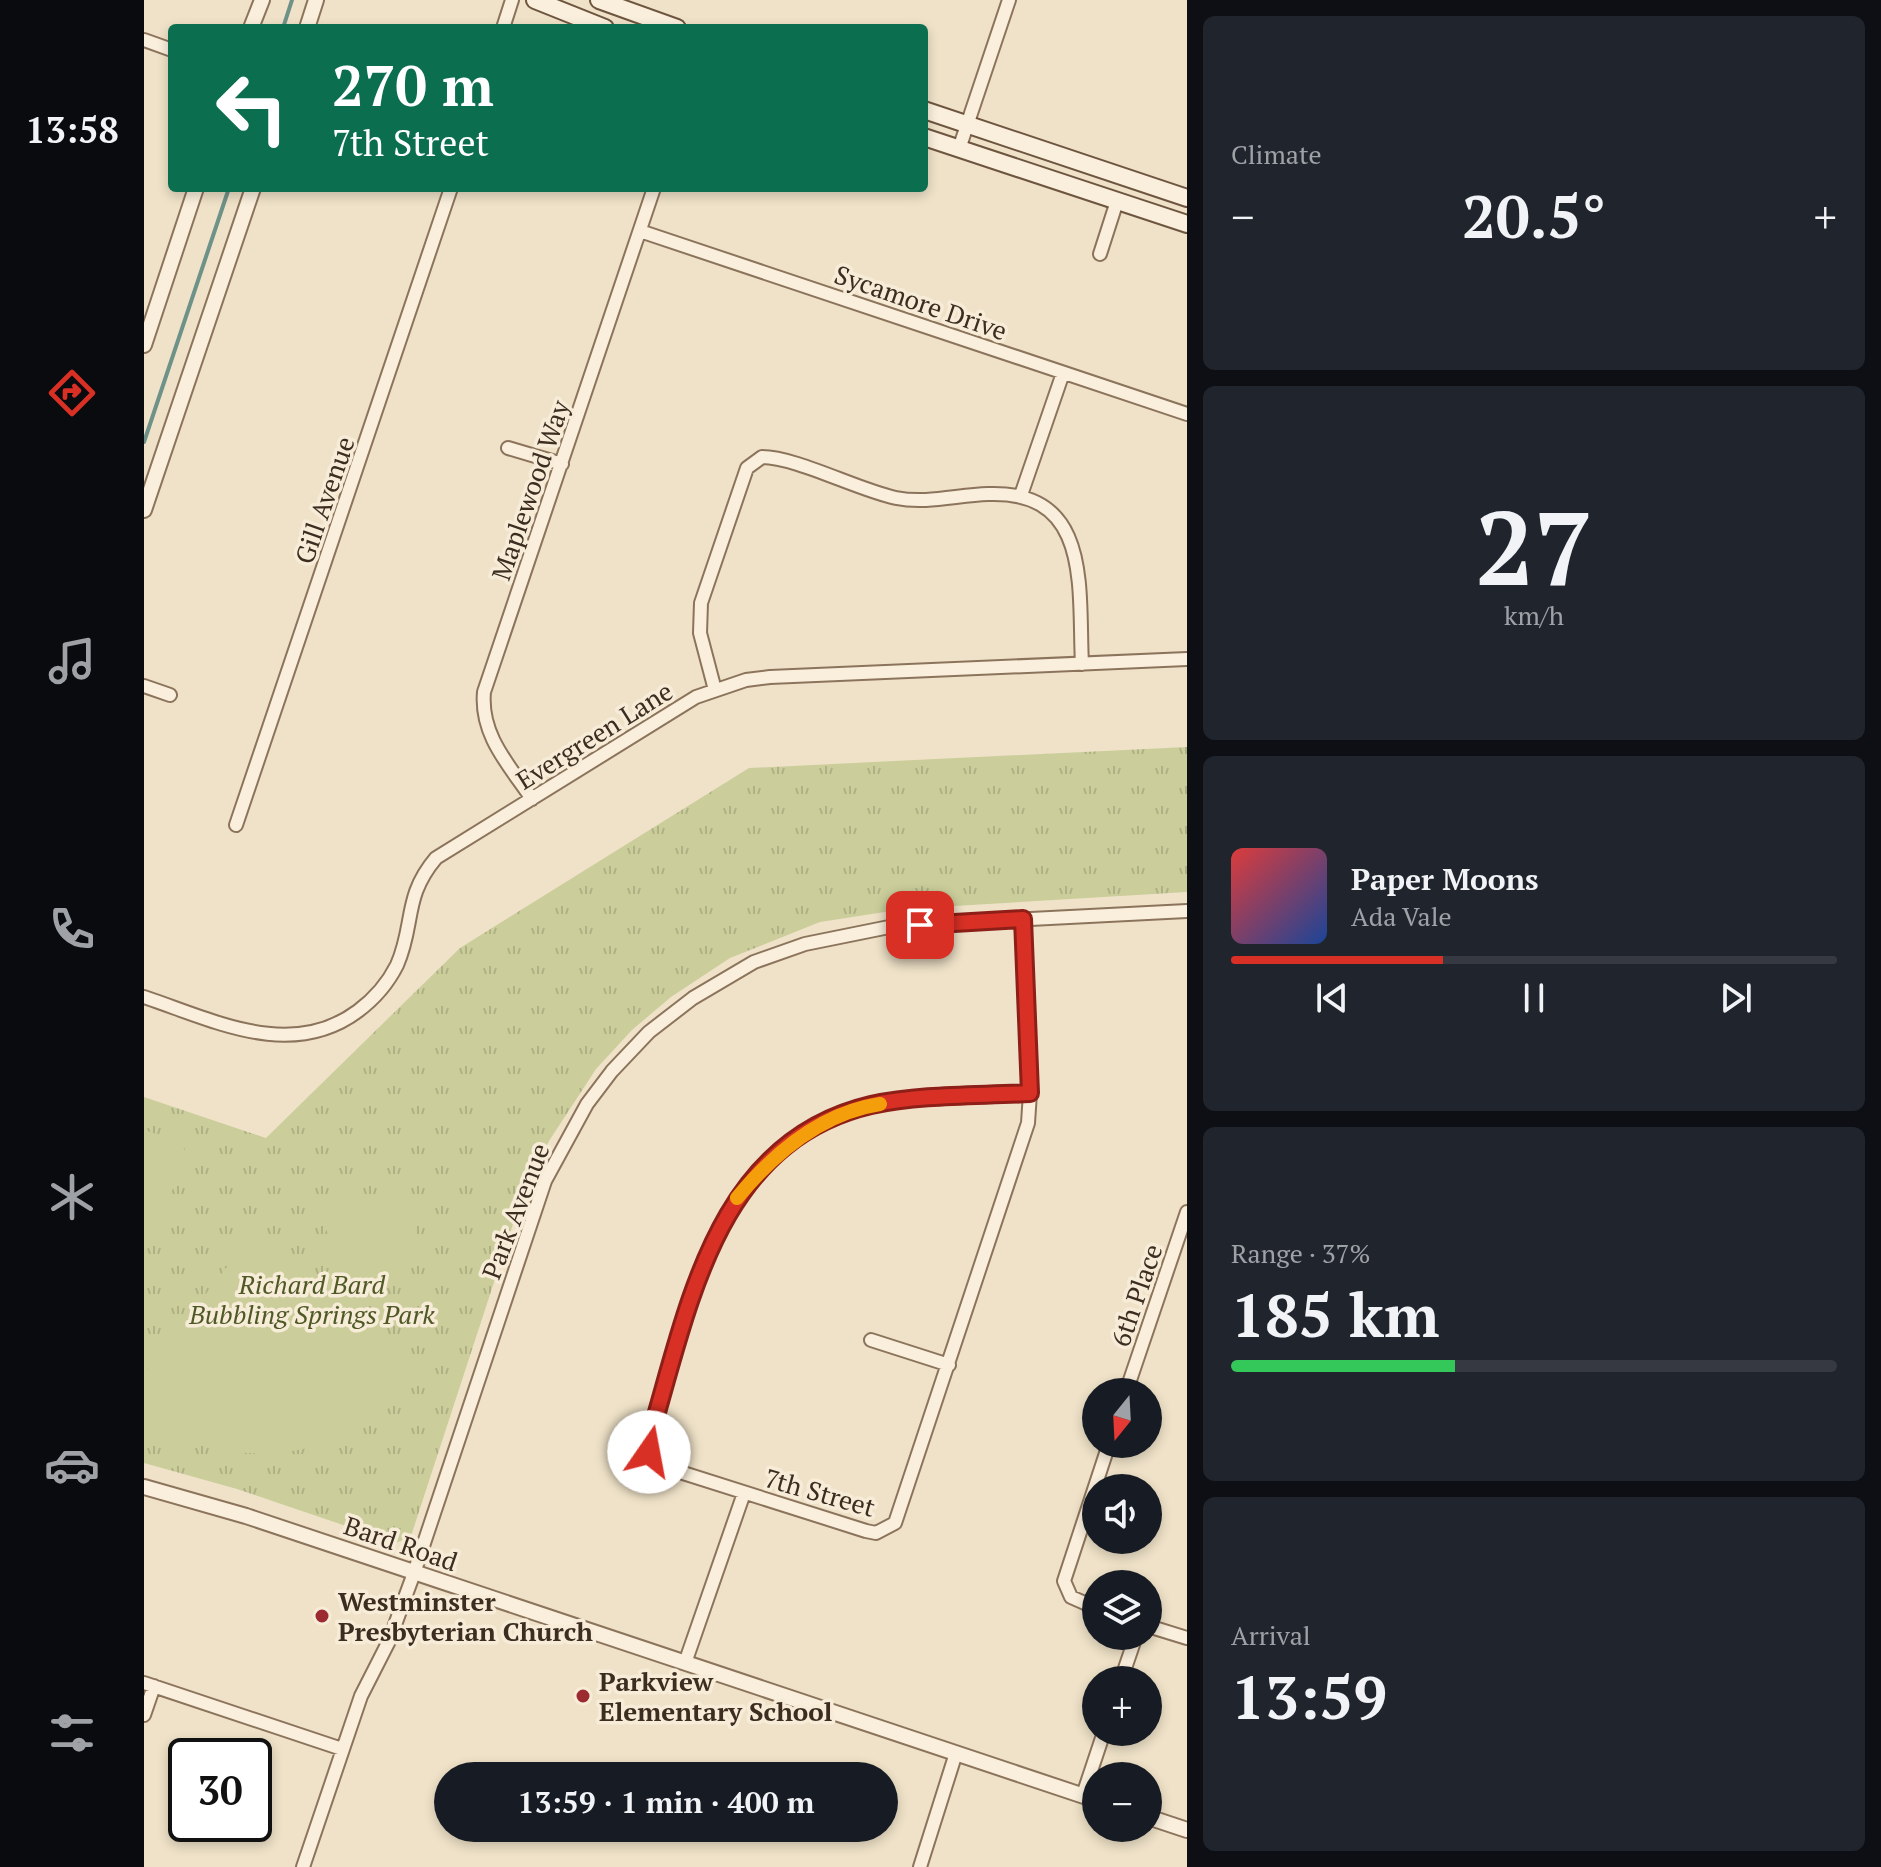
<!DOCTYPE html>
<meta charset="utf-8">
<style>
:root{--surface:#171b24;--page:#20242c;--text:#f1f3f6;--muted:#9ea1a6;--line:#363941;--accent:#d93025}
body{margin:0;font-family:"PT Serif",serif;background:var(--page);color:var(--text);height:100vh;display:flex;flex-direction:column;font-size:30px;white-space:nowrap}
*{box-sizing:border-box;margin:0}
p{font-size:26px;color:var(--muted)}
.icon{flex:none;width:44px;height:44px;fill:none;stroke:currentColor;stroke-width:2;stroke-linecap:round;stroke-linejoin:round}
.map{position:relative;flex:1;overflow:hidden}
.sheet{display:flex;flex-direction:column;gap:16px;padding:16px;background:#0d0f14;width:694px}
.sheet>*{flex:none}
.hud{position:absolute;left:24px;top:24px;width:760px;height:168px;border-radius:8px;box-shadow:0 4px 12px #0003;background:#0b6e4f;color:#fff;overflow:hidden}
.needle{width:52px;rotate:198deg}
.fabs{position:absolute;left:938px;top:1378px;display:grid;gap:16px}
.fabs a{display:grid;place-items:center;width:80px;height:80px;border-radius:50%;background:var(--surface);box-shadow:0 4px 12px #0003;font-size:40px}
.speed{position:absolute;left:24px;top:1738px;display:flex;gap:16px;font-size:40px;font-weight:700;text-align:center}
.speed>*{display:grid;place-content:center;width:104px;height:104px;border-radius:50%;background:var(--surface);box-shadow:0 4px 12px #0003;line-height:1}
.speed .limit{border:4px solid #111;border-radius:12px;background:#fff;color:#111}
.pin{position:absolute;display:grid;place-items:center;width:68px;height:68px;color:#fff;margin:-34px;border-radius:16px;box-shadow:0 4px 12px #0006}
.me{position:absolute;width:88px;margin:-44px;rotate:12deg;stroke-linejoin:round;filter:drop-shadow(0 0 6px #0008)}
.turn{display:flex;align-items:center;gap:28px;height:168px;padding:0 32px;font-size:36px}
.turn .icon{width:104px;height:104px;stroke-width:2.5}
.turn b{display:block;font-size:56px;line-height:68px}
.big{font-size:60px;font-weight:700;line-height:1.1}
.sheet .card{flex:1;display:flex;flex-direction:column;justify-content:center;gap:12px;min-width:0;padding:0 28px;border-radius:12px;background:var(--page)}
.sheet .dial{align-items:center;gap:0}
.dial b{font-size:104px;line-height:1}
.song{display:flex;align-items:center;gap:24px}
.cover{width:96px;height:96px;border-radius:12px;background:linear-gradient(135deg,hsl(0 70% 55%),hsl(220 70% 35%))}
.played{height:8px;border-radius:4px;background:linear-gradient(90deg,var(--accent) 35%,var(--line) 35%)}
.keys{display:flex;justify-content:space-around;direction:ltr}
.heat{display:flex;justify-content:space-between;align-items:center;font-size:44px;direction:ltr}
.charge{height:12px;border-radius:6px;background:linear-gradient(90deg,#34c759 37%,var(--line) 0)}
.trip{position:absolute;left:290px;top:1762px;width:464px;height:80px;border-radius:40px;background:var(--surface);box-shadow:0 4px 12px #0003;font-weight:700;line-height:80px;text-align:center}
main{display:flex;flex:1;min-height:0}
.dock{display:flex;flex-direction:column;width:144px;justify-content:space-around;align-items:center;background:#090b0e;color:var(--muted)}
.dock .icon{width:56px;height:56px}
.dock .active{color:var(--accent)}
.dock b{font-size:36px;color:var(--text)}
.map>svg:first-child{display:block}
.grass{fill:url(#grass-tufts)}
.pitch{fill:#cbce9b}
.lines{fill:none;stroke-linecap:round;stroke-linejoin:round}
.stream{stroke:#6f9288;stroke-width:4}
.minor-casing{stroke:#8c745c;stroke-width:16}
.tertiary-casing{stroke:#8c745c;stroke-width:18}
.secondary-casing{stroke:#6e553f;stroke-width:20}
.minor{stroke:#faefdc;stroke-width:12}
.tertiary{stroke:#faefdc;stroke-width:14}
.secondary{stroke:#faefdc;stroke-width:16}
.route-casing{stroke:#8d1f18;stroke-width:20}
.route{stroke:#d93025;stroke-width:14}
.slow{stroke:#f59e0b;stroke-width:14}
.poi-dot{fill:#9c2b31;stroke:#f7ecd8;stroke-width:3}
.labels{text-anchor:middle;dominant-baseline:central;stroke-width:7;stroke-linejoin:round;paint-order:stroke}
.street-label{font-size:26px;fill:#3c2d20;stroke:#f7ecd8}
.park-label{font-size:26px;font-style:italic;fill:#4f5926;stroke:#f7ecd8}
.poi-label{font-size:26px;font-weight:bold;fill:#3c2d20;stroke:#f7ecd8;text-anchor:start}
</style>
<main>
<nav class="dock">
<b>13:58</b>
<svg class="icon active" aria-label="directions" viewBox="0 0 24 24"><path d="M12 3l9 9-9 9-9-9zM9 14v-3h6M13 9l2 2-2 2"/></svg>
<svg class="icon" aria-label="music" viewBox="0 0 24 24"><path d="M9 18V5l10-2v13"/><circle cx="6" cy="18" r="3"/><circle cx="16" cy="16" r="3"/></svg>
<svg class="icon" aria-label="phone" viewBox="0 0 24 24"><path d="M5 4h4l2 5-3 2q2 4 5 5l2-3 5 2v4C11 20 4 13 5 4z"/></svg>
<svg class="icon" aria-label="climate" viewBox="0 0 24 24"><path d="M12 3v18M4 7l16 10M4 17L20 7"/></svg>
<svg class="icon" aria-label="car" viewBox="0 0 24 24"><path d="M5 17H2v-5l4-1 3-4h7l3 4 3 1v5h-3M9 17h6M6 11h13"/><circle cx="7" cy="17" r="2"/><circle cx="17" cy="17" r="2"/></svg>
<svg class="icon" aria-label="filters" viewBox="0 0 24 24"><path d="M4 7h16M4 17h16"/><circle cx="9" cy="7" r="2"/><circle cx="15" cy="17" r="2"/></svg>
</nav>
<div class="map">
<svg width="1043" height="1867" viewBox="0 0 1043 1867">
<defs>
<pattern id="grass-tufts" width="24" height="20" patternUnits="userSpaceOnUse" patternTransform="scale(2)"><rect width="24" height="20" fill="#cbce9b"/><path d="M3 7l-1-3M5 7V3M7 7l1-3M15 17l-1-3M17 17v-4M19 17l1-3" fill="none" stroke="#afb185"/></pattern>
</defs>
<rect width="100%" height="100%" fill="#efe2c8"/>
<!-- grass -->
<path class="grass" d="M1043 747V892L760 909 676 922 586 958 527 997 488 1030 452 1069 405 1141 374 1209 267 1536 252 1543 93 1489 0 1463V1097L122 1138 316 948 605 768Z"/>
<!-- pitch -->
<path class="pitch" d="M0 1130 37 1142 43 1156 0 1256Z
M265 1195 273 1237 269 1264 229 1284 205 1283 176 1215 188 1196Z
M112 1241 126 1242 282 1367C220 1460 90 1480 0 1417V1373L100 1245Z"/>
<g class="lines">
<!-- stream -->
<path class="stream" d="M139 28 148 0
M0 442 85 188"/>
<defs>
<path id="minor" d="M359 28 368 0
M0 40 28 50
M815 149 865 0
M496 231 1043 414
M956 254 973 201
M364 448 418 464
M877 495 919 373
M0 686 26 695
M571 690 556 633 557 603 603 468 618 457C652 457 714 490 752 498 783 504 813 495 844 494 949 490 934 590 938 664
M388 799C365 765 336 735 340 692L510 188
M92 825 307 188
M879 919 886 1093 884 1123 751 1523 732 1533 722 1531 517 1466 505 1452 504 1443C544 1311 569 1142 727 1105 778 1093 834 1096 886 1093
M0 997C69 1020 147 1061 214 1011 230 999 244 983 253 965 271 924 259 897 292 858L552 697 602 680 626 677 1043 659
M727 1340 805 1365
M982 1392 1043 1212
M952 1608 927 1597 920 1581 965 1444
M1004 1626 1043 1638
M541 1663 600 1493
M977 1680 992 1636
M0 1683 198 1749
M0 1715 10 1686
M939 1795 960 1732
M159 1867 217 1696 245 1641 270 1573 401 1181 443 1104 468 1071 505 1032 549 998 610 962 661 944 750 926 1043 911
M776 1867 812 1753"/>
<path id="tertiary" d="M107 28 118 0
M163 28 172 0
M0 345 52 188
M0 510 109 188
M0 1487 102 1516 952 1800
M1004 1817 1043 1830"/>
<path id="secondary" d="M391 0 461 28
M455 0 533 28
M780 110 1043 198
M780 137 1043 224"/>
</defs>
<!-- minor casing -->
<use href="#minor" class="minor-casing"/>
<!-- tertiary casing -->
<use href="#tertiary" class="tertiary-casing"/>
<!-- secondary casing -->
<use href="#secondary" class="secondary-casing"/>
<!-- minor -->
<use href="#minor" class="minor"/>
<!-- tertiary -->
<use href="#tertiary" class="tertiary"/>
<!-- secondary -->
<use href="#secondary" class="secondary"/>
</g>
<g class="lines">
<defs>
<path id="route" d="M505 1452 504 1443C544 1312 569 1142 727 1105 779 1094 834 1096 886 1093L879 919 776 925"/>
</defs>
<!-- route casing -->
<use href="#route" class="route-casing"/>
<!-- route -->
<use href="#route" class="route"/>
<!-- slow -->
<path class="slow" d="M593 1198C630 1153 677 1113 736 1104"/>
</g>
<!-- markers -->
<g class="poi-dot">
<circle cx="178" cy="1616" r="8"/>
<circle cx="439" cy="1696" r="8"/>
</g>
<g class="labels">
<!-- street labels -->
<g class="street-label">
<text transform="translate(777 302) rotate(19)">Sycamore Drive</text>
<text transform="translate(386 490) rotate(-71)">Maplewood Way</text>
<text transform="translate(180 500) rotate(-71)">Gill Avenue</text>
<text transform="translate(450 735) rotate(-32)">Evergreen Lane</text>
<text transform="translate(371 1211) rotate(-69)">Park Avenue</text>
<text transform="translate(992 1295) rotate(-71)">6th Place</text>
<text transform="translate(676 1492) rotate(16)">7th Street</text>
<text transform="translate(257 1543) rotate(19)">Bard Road</text>
</g>
<!-- park labels -->
<g class="park-label">
<text x="168" y="1284">Richard Bard<tspan x="168" dy="30">Bubbling Springs Park</tspan></text>
</g>
<!-- poi labels -->
<g class="poi-label">
<text x="194" y="1601">Westminster<tspan x="194" dy="30">Presbyterian Church</tspan></text>
<text x="455" y="1681">Parkview<tspan x="455" dy="30">Elementary School</tspan></text>
</g>
</g>
</svg>
<div class="fabs">
<a><svg class="needle" viewBox="-14 -14 28 28"><path d="M0-13l5 13h-10z" fill="#e53935"/><path d="M0 13l5-13h-10z" fill="#9ea1a6"/></svg></a>
<a><svg class="icon" aria-label="sound" viewBox="0 0 24 24"><path d="M4 9h4l5-4v14l-5-4H4zM17 9q2 3 0 6"/></svg></a>
<a><svg class="icon" aria-label="layers" viewBox="0 0 24 24"><path d="M12 4l9 5-9 5-9-5zM3 14l9 5 9-5"/></svg></a>
<a>+</a>
<a>−</a>
</div>
<div class="speed"><div class="limit">30</div></div>
<div class="pin" style="left:776px;top:925px;background:#d93025"><svg class="icon" aria-label="arrive" viewBox="0 0 24 24"><path d="M6 21V4h12l-3 4 3 4H6"/></svg></div>
<svg class="me" style="left:505px;top:1452px" viewBox="-20 -20 40 40"><circle r="19" fill="#fff"/><path d="M0-13L10 11 0 6-10 11z" fill="#d93025"/></svg>
<div class="trip">13:59 · 1 min · 400 m</div>
<div class="hud">
<div class="turn"><svg class="icon" aria-label="left" viewBox="0 0 24 24"><path d="M17 20v-9H6M10 6l-5 5 5 5"/></svg><div><b>270 m</b>7th Street</div></div>
</div>
</div>
<section class="sheet">
<div class="card"><p>Climate</p>
<div class="heat"><a>−</a><b class="big">20.5°</b><a>+</a></div>
</div>
<div class="card dial"><b>27</b><p>km/h</p></div>
<div class="card">
<div class="song"><i class="cover"></i><div><b>Paper Moons</b><p>Ada Vale</p></div></div>
<div class="played"></div>
<div class="keys"><svg class="icon" aria-label="previous" viewBox="0 0 24 24"><path d="M18 5L8 12l10 7zM5 5v14"/></svg><svg class="icon" aria-label="pause" viewBox="0 0 24 24"><path d="M8 5v14M16 5v14"/></svg><svg class="icon" aria-label="next" viewBox="0 0 24 24"><path d="M6 5l10 7-10 7zM19 5v14"/></svg></div>
</div>
<div class="card"><p>Range · 37%</p><b class="big">185 km</b><div class="charge"></div></div>
<div class="card"><p>Arrival</p><b class="big">13:59</b></div>
</section>
</main>
